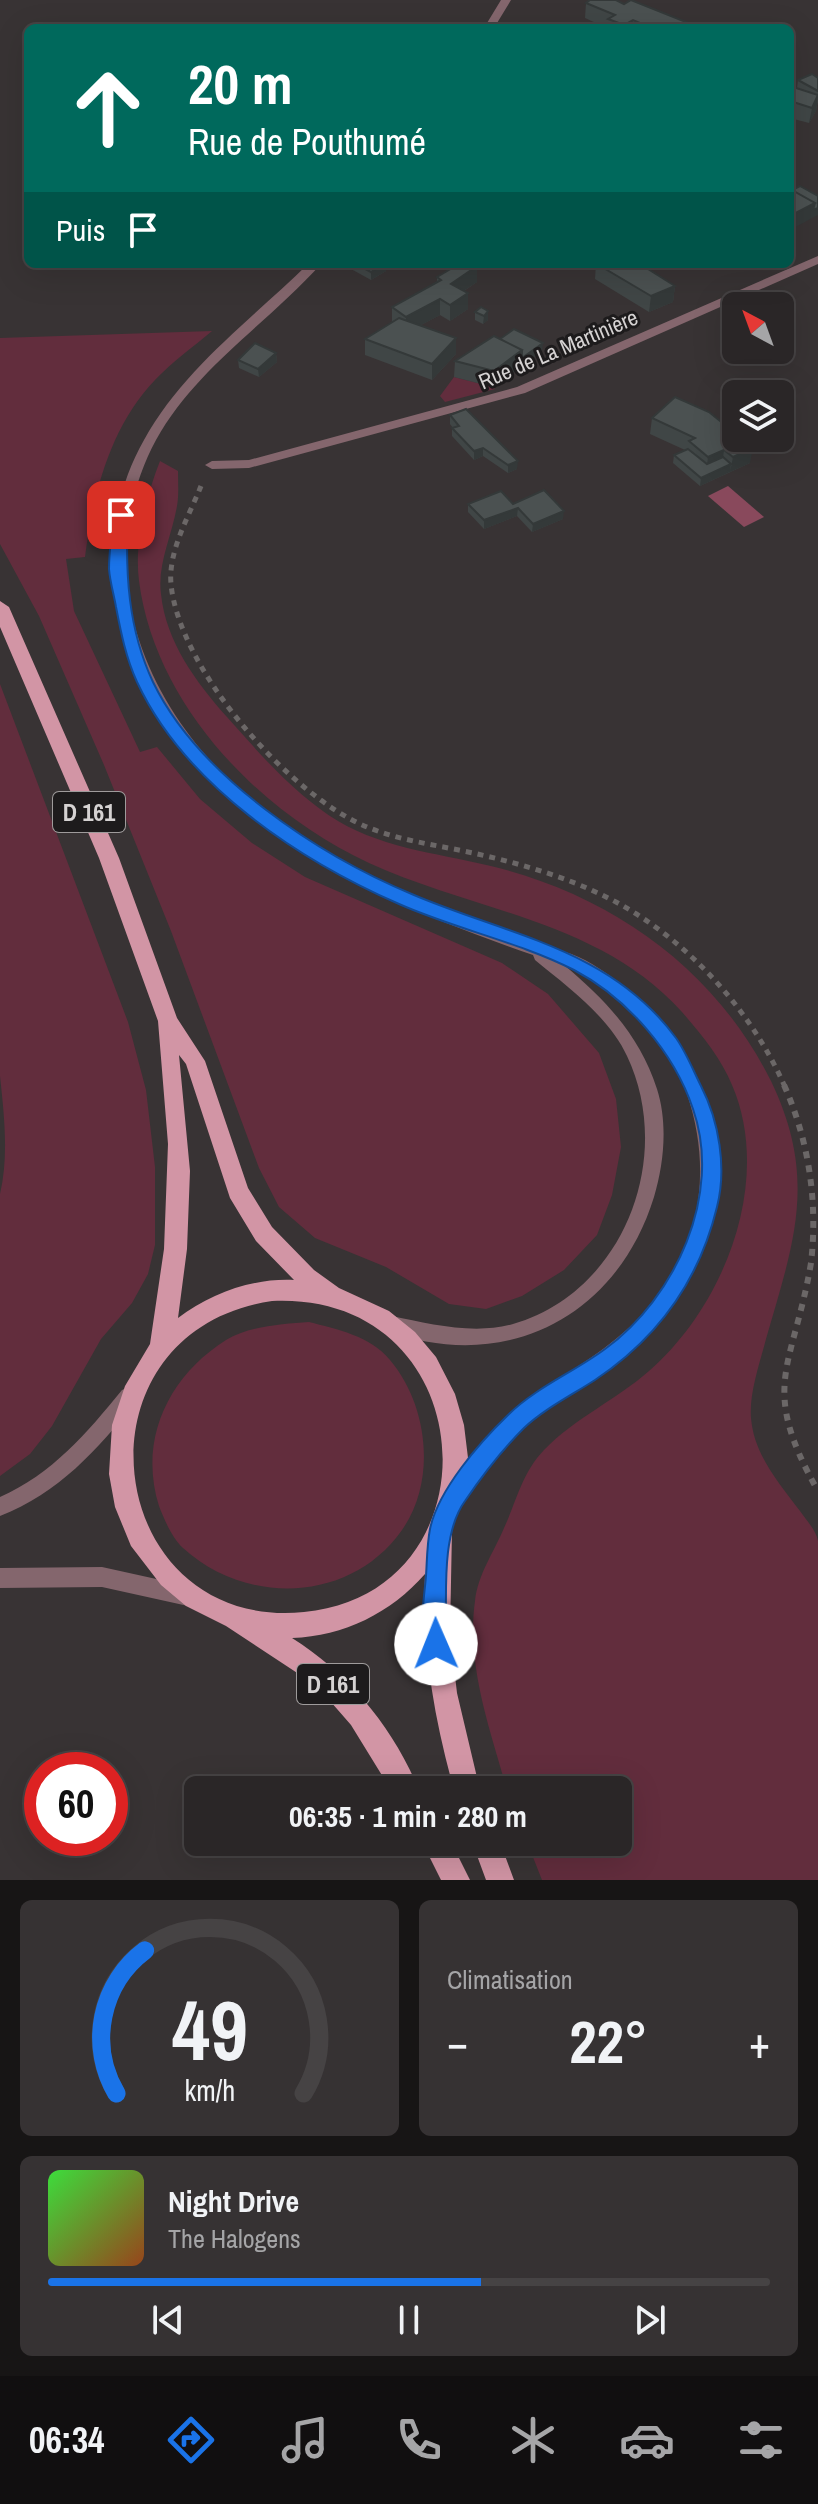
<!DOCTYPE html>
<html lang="fr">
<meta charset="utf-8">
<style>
:root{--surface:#2a2627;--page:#363233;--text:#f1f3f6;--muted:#a5a5a7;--line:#464344;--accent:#1a73e8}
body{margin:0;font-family:"Archivo Narrow",sans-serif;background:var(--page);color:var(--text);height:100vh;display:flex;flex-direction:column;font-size:30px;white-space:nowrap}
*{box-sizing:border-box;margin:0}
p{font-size:26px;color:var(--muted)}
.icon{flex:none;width:44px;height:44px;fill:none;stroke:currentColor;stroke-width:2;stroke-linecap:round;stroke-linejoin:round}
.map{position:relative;height:1880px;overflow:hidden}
.panel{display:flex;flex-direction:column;gap:20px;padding:20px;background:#171515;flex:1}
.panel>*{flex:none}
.guide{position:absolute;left:24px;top:24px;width:770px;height:244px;border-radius:12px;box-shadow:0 8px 32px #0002,0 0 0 2px var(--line);background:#00695c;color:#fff;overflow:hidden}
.needle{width:52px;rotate:319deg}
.fabs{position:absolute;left:722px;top:292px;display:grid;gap:16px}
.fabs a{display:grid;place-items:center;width:72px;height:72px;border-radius:12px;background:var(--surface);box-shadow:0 8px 32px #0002,0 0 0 2px var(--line);font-size:40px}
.speed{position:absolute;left:24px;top:1752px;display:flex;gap:16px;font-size:40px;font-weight:700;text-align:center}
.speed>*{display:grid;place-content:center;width:104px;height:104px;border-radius:50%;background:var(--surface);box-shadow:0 8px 32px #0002,0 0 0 2px var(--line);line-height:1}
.speed .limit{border:12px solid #d22;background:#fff;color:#111}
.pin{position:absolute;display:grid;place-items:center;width:68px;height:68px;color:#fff;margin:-34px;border-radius:16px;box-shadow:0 4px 12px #0006}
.me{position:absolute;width:88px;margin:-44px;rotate:359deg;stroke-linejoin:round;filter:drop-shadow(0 0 6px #0008)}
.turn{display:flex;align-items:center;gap:28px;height:168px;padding:0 32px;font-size:36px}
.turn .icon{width:104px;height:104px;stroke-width:2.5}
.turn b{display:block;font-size:56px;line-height:68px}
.then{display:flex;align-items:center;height:76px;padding:0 32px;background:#0003;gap:16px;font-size:30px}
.big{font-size:60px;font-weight:700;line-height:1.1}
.panel .card{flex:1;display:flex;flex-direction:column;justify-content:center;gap:12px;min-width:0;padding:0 28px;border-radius:12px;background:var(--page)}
.panel .dial{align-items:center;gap:0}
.dial svg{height:208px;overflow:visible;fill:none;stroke:var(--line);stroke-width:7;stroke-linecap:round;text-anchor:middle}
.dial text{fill:var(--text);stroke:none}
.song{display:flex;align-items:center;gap:24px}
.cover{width:96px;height:96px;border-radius:12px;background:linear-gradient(135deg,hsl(120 70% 55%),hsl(20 70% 35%))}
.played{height:8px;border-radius:4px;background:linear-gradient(90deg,var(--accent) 60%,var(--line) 60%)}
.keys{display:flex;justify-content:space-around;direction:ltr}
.heat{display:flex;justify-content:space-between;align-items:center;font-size:44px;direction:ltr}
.panel .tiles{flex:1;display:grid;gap:20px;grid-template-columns:1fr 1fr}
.card:last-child{grid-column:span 2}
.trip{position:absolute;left:184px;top:1776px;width:448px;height:80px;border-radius:12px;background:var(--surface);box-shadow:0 8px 32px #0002,0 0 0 2px var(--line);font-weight:700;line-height:80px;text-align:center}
.tab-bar{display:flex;height:128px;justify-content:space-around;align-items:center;background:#110f10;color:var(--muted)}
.tab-bar .icon{width:56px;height:56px}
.tab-bar .selected{color:var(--accent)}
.tab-bar b{font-size:36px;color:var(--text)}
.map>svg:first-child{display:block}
.green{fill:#622d3d}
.water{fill:#89495c}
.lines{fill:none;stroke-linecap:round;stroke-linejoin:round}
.path-far1{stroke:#6b6767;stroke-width:5;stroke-dasharray:6 6;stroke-linecap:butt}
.path{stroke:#6b6767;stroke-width:6;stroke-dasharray:7 7;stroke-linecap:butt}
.minor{fill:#84666d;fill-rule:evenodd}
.primary{fill:#d295a5;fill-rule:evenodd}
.wall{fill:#404646}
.shaded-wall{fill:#343939}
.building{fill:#4b5151;stroke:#343939;stroke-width:2}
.route{fill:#1a73e8;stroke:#114b97;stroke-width:2}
.labels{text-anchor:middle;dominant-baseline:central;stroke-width:6;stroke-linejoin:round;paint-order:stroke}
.far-street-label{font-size:22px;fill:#d5d2d2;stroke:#1d1b1c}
.shield{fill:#1d1b1c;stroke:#9e9b9b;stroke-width:2}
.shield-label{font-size:24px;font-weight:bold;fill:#d5d2d2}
</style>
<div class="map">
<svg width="818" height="1880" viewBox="0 0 818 1880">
<rect width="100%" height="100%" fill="#383334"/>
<!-- green -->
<path class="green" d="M212 331C193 347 172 362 155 380 110 427 93 494 85 557L66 559 74 611 140 752 157 747 200 799 252 843 305 877 502 963 548 994 599 1053 616 1099 621 1147 612 1195 597 1235 564 1270 522 1296 486 1309 449 1304 386 1267 315 1238 279 1207 259 1168 171 931 104 765 39 616 0 544V338Z
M454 377 493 387 495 389 445 402 440 396Z
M160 461 178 471C178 483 179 495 177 506 172 535 157 565 161 594 166 642 196 682 227 717 260 754 295 795 338 821 387 850 445 854 499 868 617 899 716 971 771 1081 818 1179 794 1242 766 1339 760 1363 749 1393 751 1418 754 1455 779 1483 800 1511 806 1520 816 1530 818 1541 818 1575 818 1614 818 1648 818 1725 818 1803 818 1880H542L527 1842H618V1790H507C490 1729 466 1665 475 1601 478 1574 494 1552 504 1528 517 1500 522 1473 544 1450 575 1418 616 1400 649 1371 725 1305 773 1180 732 1085 721 1058 701 1034 682 1012 599 920 476 912 369 863 259 812 155 705 139 581 134 542 146 497 160 461Z
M0 684 128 1022 146 1090 155 1167V1245L148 1274 132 1303 101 1339 52 1426 30 1454 0 1476V1194C9 1156 4 1114 0 1076Z
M309 1322C336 1329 371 1336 390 1360 428 1405 437 1480 402 1530 350 1604 245 1605 183 1548 172 1538 164 1519 159 1506 138 1439 169 1376 226 1340 249 1326 283 1324 309 1322Z"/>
<!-- water -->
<path class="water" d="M728 486 764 517 744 527 708 496Z"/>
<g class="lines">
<!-- path-far1 -->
<path class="path-far1" d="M201 486C189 516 168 551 171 584 179 669 289 795 367 827 401 841 437 845 473 853 522 864 571 878 616 902 688 941 752 1011 785 1087"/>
<!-- path -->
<path class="path" d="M784 1085C809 1141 818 1202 811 1263 793 1369 758 1385 818 1491"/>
<!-- minor -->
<path class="minor" d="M501 0H511L494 28H484Z
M818 256V264L525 393 249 468 212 469 205 465 212 461 249 460 517 387Z
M308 264H321C267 324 196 368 156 440 123 501 117 574 139 640 187 785 328 865 463 916 487 925 511 934 536 943 554 949 575 953 592 964 686 1021 742 1127 708 1235 690 1292 652 1336 605 1370 577 1389 546 1407 520 1430 497 1451 480 1478 461 1504L454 1506 447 1504 444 1497 447 1490C465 1466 482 1440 504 1420 538 1388 581 1368 617 1338 694 1276 718 1186 687 1094 668 1040 616 987 564 965 606 1000 640 1036 657 1089 668 1123 664 1164 654 1197 617 1317 505 1375 385 1330L383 1324 385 1318 392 1316C430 1324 474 1335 513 1324 624 1292 675 1157 627 1056 609 1017 568 987 535 960L533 955C366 897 183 821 124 638 103 573 110 500 144 440 183 369 251 320 308 264Z
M129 1387 136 1390 138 1396 136 1402C97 1450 59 1493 0 1516V1497C52 1474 87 1433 122 1390Z
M102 1567 188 1586 195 1589 198 1596 195 1603 188 1606 102 1587 0 1588V1568Z"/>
<!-- primary -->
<path class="primary" d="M0 601 9 607 119 858 177 1018 205 1061 248 1188 272 1227 314 1270 339 1288 389 1311 415 1332 436 1357 455 1394 464 1425 468 1458 465 1491 452 1530 450 1633 457 1693 480 1790H454C434 1718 422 1649 425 1574 391 1613 344 1636 292 1638 349 1674 393 1727 419 1790H391L351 1725 317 1686 226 1626 186 1606 161 1585 131 1546 115 1507 109 1474 112 1425 125 1386 150 1344 164 1249 168 1144 158 1021 99 858 0 627ZM179 1055 186 1064 230 1198 256 1241 294 1280C253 1278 211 1293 178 1318L187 1249 190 1171ZM272 1301C485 1291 502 1593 304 1612 102 1632 65 1332 272 1301Z
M422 1842H451L470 1880H441Z
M472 1842H500L514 1880H486Z"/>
</g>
<!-- wall -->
<path class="wall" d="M586 3 624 4 686 22 685 28H607L585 18Z
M818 78V100L816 111 809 123 790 118V86L797 88 798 80Z
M342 264H386V271L371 280Z
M596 264 675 286 673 302 649 312 595 279Z
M437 277 477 282 464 291 468 309 450 321 440 315 421 325 456 354 432 380 365 355V339L392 322V307L437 282Z
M481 307 488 320 483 324 475 320V312Z
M500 339 542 351 493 387 454 377 455 361Z
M276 353 277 362 259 377 239 368 238 360Z
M675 397 750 463 700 486 673 463 674 455 685 450 650 434 652 418Z
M450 415 517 469 508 473 483 456 474 460 452 436V428H453L450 424Z
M468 504H513L563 519 532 532 517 516 484 529 468 512Z"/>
<!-- shaded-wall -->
<path class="shaded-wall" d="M633 20 632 28H624V25Z
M818 97 816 111 809 123 812 108Z
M815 203 818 208V215L790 230V216Z
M383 264H386V271L371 280V272Z
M477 266V282L450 300 451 284Z
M675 286 673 302 649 312 651 296Z
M468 293V309L450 321V305Z
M440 299V315L406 333V317Z
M488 311V320L483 324 484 316Z
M456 338V354L432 380V364Z
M543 343 542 351 493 387 494 371 522 350Z
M276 353 277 362 259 377 258 369Z
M483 448V456L474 460V451Z
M753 448 750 463 730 472 733 457Z
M724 450 722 466 706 473 708 457Z
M518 461 517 469 508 473V465Z
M731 464 730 472 700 486 701 478Z
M518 508 517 516 484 529V520Z
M564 511 563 519 532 532 533 524Z"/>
<!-- building -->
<path class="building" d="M590 0H616L624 4 631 0 686 22 677 28H652L633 20 624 25 608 19 615 15 586 3Z
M812 74 818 78V91L798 80Z
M790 86 818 95 812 108 790 101Z
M800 186 818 196V208L813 210 815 203 792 190Z
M790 189 815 203 790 216Z
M356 264H383L371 272Z
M459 264H473L477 266 451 284 468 293 450 305 440 299 406 317 392 307 441 280 437 277Z
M597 264H640L675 286 651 296Z
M481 307 488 311 484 316 475 312Z
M399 318 456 338 432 364 365 339Z
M514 329 543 343 522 358V350L500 339Z
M494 336 522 350 494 371 455 361Z
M255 343 276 353 258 369 238 360Z
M675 397 709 412 736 434V438H741L753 448 733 457 724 450 708 457 689 441 695 438 652 418Z
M466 409 518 461 508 465 483 448 474 451 452 428 459 426 450 415Z
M688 449 707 464 723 457 731 464 701 478 674 455Z
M544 490 564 511 533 524 518 508 484 520 468 504 501 491 513 504Z"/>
<!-- route -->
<path class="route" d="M121 510 128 515C125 572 128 629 153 682 199 777 320 856 414 895 508 935 611 949 676 1038 686 1052 693 1070 701 1086 719 1121 727 1168 717 1207 699 1281 658 1338 595 1380 572 1395 544 1409 524 1428 503 1449 482 1476 465 1501 443 1531 446 1586 446 1622 446 1634 449 1642 444 1653L436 1656 428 1653C418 1629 424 1600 426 1576 427 1561 427 1544 430 1529 438 1490 480 1442 508 1415 535 1388 574 1372 605 1349 675 1298 723 1195 693 1109 674 1052 627 998 574 970 519 942 455 929 399 904 299 860 185 785 137 682 126 658 121 633 116 607 114 595 110 582 109 569 109 551 112 533 113 515Z"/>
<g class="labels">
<!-- far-street labels -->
<g class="far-street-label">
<text transform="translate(558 349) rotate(-23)">Rue de La Martinière</text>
</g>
<!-- shield labels -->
<g class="shield">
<rect x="53" y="792" width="72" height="40" rx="6"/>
<rect x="297" y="1664" width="72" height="40" rx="6"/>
</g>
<g class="shield-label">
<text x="89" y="812">D 161</text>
<text x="333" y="1684">D 161</text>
</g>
</g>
</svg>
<div class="fabs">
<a><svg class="needle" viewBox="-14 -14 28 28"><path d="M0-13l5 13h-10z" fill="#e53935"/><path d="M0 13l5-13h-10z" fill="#a5a5a7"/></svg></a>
<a><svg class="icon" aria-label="layers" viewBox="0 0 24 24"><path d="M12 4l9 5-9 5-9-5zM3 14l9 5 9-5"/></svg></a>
</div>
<div class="speed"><div class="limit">60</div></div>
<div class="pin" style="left:121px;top:515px;background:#d93025"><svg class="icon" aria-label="arrive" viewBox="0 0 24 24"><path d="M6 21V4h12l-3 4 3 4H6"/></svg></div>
<svg class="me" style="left:436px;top:1644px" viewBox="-20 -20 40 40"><circle r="19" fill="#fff"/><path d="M0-13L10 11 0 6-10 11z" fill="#1a73e8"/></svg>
<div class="trip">06:35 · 1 min · 280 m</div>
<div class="guide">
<div class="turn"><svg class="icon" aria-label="ahead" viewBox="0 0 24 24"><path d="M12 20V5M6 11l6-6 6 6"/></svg><div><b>20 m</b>Rue de Pouthumé</div></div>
<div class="then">Puis<svg class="icon" aria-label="arrive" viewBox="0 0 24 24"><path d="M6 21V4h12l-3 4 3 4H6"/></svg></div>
</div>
</div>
<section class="panel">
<div class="tiles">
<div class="card dial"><svg viewBox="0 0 100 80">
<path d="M14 69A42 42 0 1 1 86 69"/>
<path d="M14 69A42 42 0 0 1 25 14" stroke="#1a73e8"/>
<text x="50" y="56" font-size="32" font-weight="700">49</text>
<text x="50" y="72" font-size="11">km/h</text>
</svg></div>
<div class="card"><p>Climatisation</p>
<div class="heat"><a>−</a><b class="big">22°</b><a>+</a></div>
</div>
<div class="card">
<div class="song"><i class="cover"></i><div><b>Night Drive</b><p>The Halogens</p></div></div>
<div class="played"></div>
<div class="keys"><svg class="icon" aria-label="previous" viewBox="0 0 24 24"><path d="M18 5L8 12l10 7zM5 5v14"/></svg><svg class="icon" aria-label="pause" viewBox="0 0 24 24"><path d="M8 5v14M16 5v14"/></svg><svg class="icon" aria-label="next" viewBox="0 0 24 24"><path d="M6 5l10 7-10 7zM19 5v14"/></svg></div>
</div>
</div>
</section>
<nav class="tab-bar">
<b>06:34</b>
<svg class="icon selected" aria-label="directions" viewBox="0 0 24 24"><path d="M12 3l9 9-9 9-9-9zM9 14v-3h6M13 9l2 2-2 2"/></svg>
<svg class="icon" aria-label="music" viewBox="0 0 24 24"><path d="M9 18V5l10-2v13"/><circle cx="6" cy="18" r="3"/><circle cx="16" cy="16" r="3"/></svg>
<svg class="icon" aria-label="phone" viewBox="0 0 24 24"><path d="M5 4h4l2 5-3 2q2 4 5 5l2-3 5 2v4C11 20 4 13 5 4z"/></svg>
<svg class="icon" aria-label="climate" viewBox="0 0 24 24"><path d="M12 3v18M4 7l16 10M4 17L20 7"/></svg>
<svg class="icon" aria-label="car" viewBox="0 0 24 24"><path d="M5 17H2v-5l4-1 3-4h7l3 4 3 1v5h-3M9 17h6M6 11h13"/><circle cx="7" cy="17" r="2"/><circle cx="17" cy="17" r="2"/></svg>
<svg class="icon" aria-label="filters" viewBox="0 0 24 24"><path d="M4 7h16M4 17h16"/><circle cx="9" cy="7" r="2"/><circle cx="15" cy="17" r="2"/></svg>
</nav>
